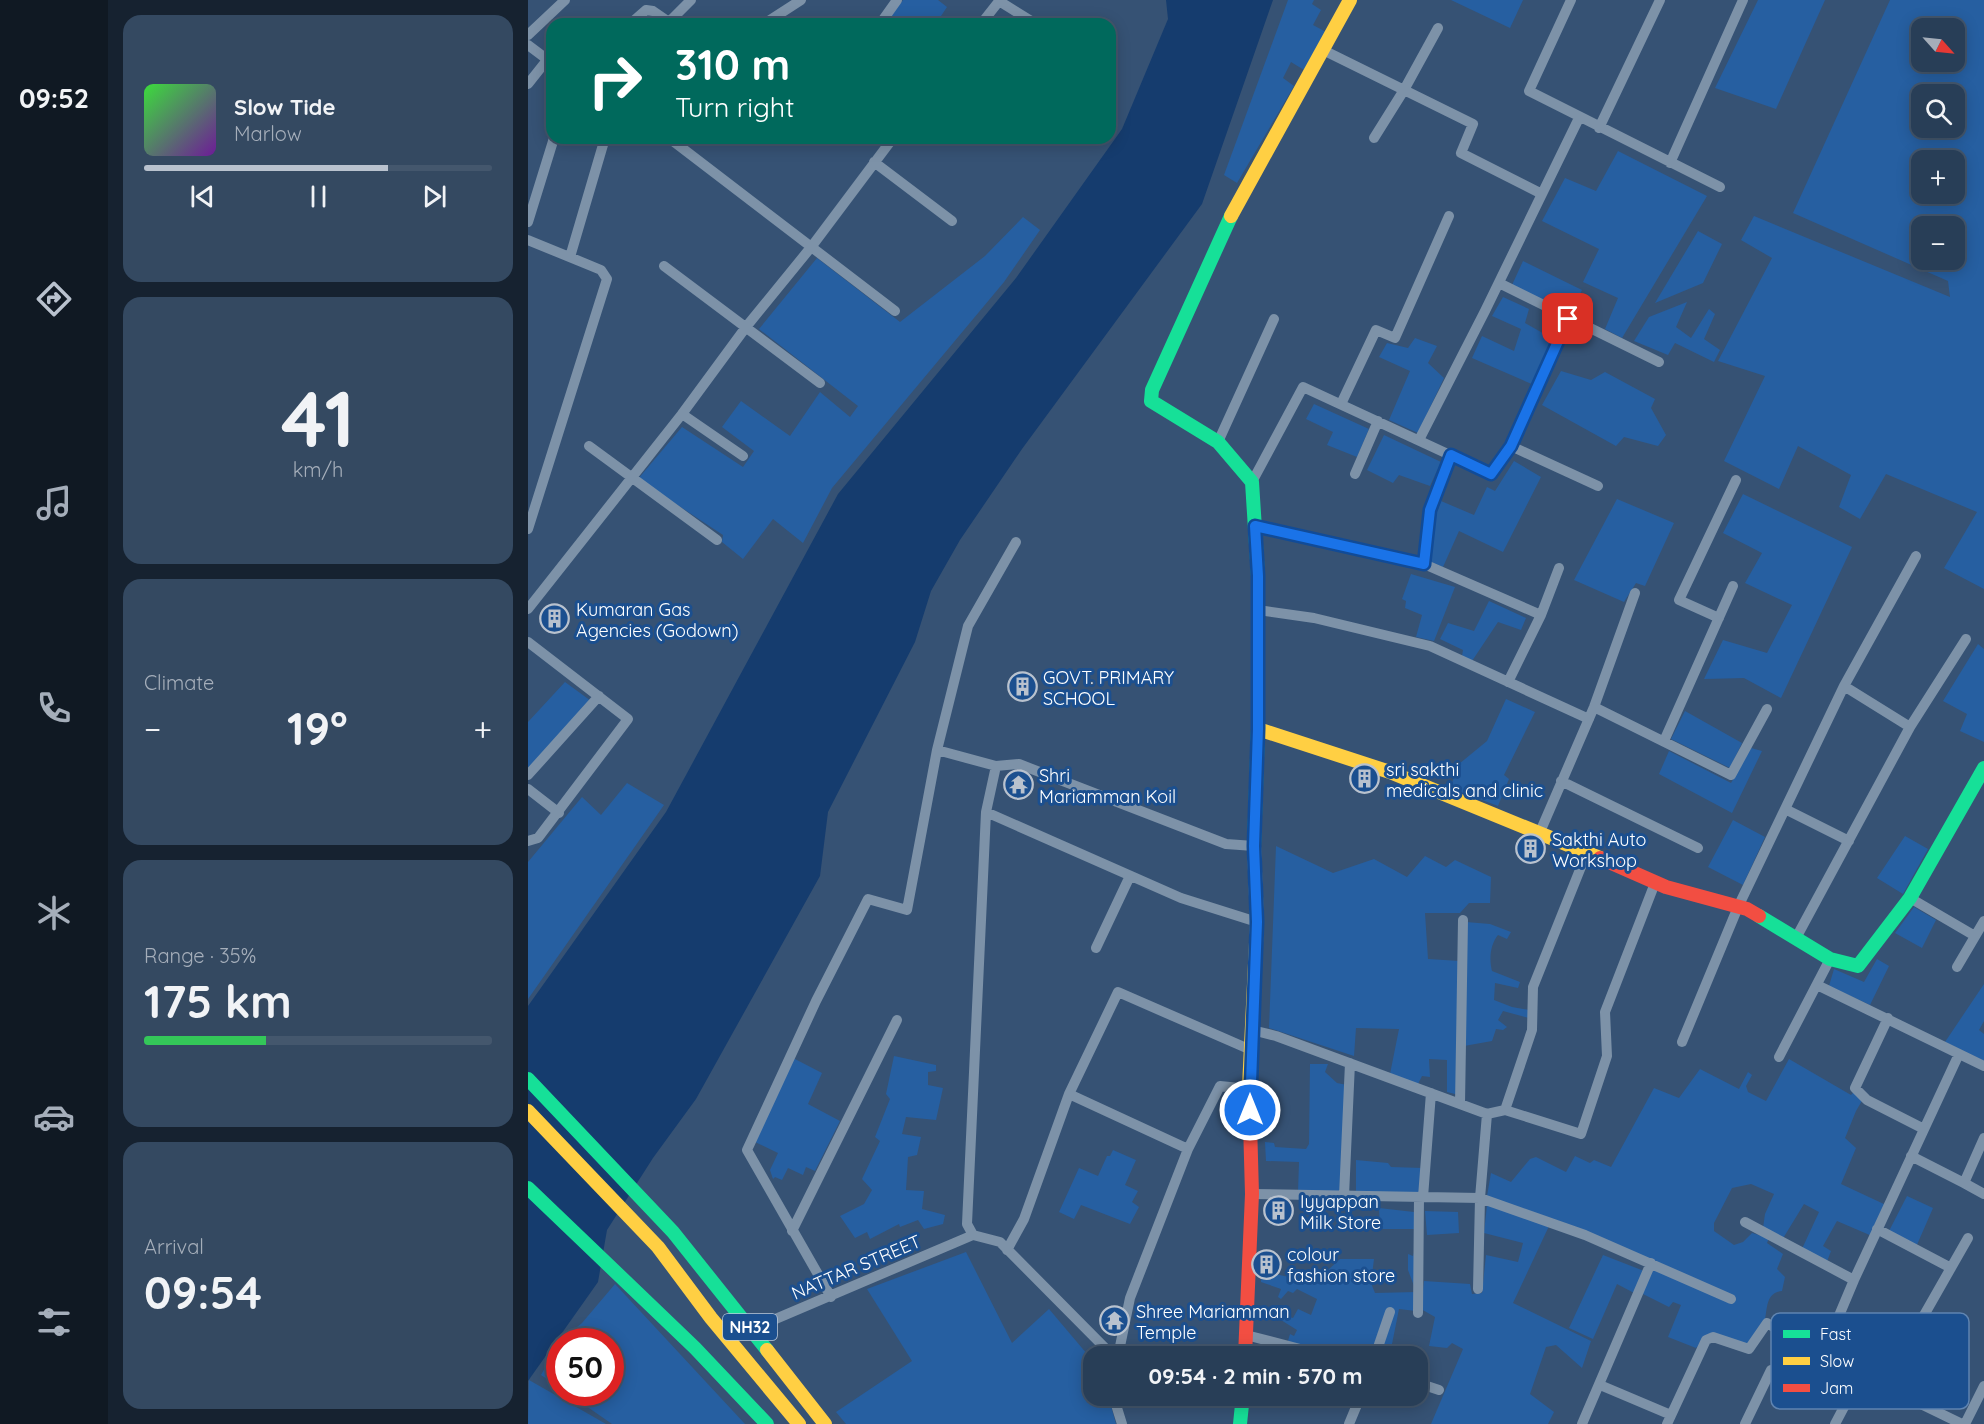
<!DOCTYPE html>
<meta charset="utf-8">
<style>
:root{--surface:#283e57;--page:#344961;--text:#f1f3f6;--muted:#a5aeba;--line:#44576d;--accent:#b9c2ce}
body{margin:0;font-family:Quicksand,sans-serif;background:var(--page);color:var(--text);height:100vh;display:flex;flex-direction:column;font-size:22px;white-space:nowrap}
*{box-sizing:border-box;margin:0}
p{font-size:20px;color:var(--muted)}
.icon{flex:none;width:33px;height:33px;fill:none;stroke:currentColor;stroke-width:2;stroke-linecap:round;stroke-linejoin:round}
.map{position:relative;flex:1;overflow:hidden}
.side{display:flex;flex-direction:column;gap:15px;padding:15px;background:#162230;width:420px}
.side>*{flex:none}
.guide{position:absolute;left:18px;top:18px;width:570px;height:126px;border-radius:18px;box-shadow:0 3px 15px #0003,0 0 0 2px var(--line);background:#00695c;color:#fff;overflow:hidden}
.needle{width:39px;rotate:117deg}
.buttons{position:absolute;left:1383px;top:18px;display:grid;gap:12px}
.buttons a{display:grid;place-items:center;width:54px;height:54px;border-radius:12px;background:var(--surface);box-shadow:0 3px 15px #0003,0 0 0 2px var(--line);font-size:30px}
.speed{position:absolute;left:18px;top:1328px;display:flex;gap:12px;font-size:30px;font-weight:700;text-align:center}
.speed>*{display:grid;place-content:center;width:78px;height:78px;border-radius:50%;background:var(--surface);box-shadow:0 3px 15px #0003,0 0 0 2px var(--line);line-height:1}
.speed .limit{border:9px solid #d22;background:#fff;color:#111}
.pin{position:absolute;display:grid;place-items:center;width:51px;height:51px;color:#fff;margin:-26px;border-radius:12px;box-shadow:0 3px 9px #0006}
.me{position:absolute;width:66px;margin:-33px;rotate:0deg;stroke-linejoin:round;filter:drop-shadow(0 0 4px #0008)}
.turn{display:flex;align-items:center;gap:21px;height:126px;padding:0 30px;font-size:27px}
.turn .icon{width:78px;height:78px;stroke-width:2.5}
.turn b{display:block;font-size:42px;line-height:51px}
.big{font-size:45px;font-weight:700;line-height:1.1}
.side .card{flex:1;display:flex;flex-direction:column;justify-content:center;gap:9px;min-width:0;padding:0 21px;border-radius:18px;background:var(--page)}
.side .dial{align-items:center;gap:0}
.dial b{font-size:78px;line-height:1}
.song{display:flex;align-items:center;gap:18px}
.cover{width:72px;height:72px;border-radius:9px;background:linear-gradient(135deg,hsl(120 70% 55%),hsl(280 70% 35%))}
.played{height:6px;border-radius:3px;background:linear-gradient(90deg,var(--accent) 70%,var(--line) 70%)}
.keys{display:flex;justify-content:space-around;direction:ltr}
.heat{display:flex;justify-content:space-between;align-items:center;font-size:33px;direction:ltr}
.charge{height:9px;border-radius:4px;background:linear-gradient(90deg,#34c759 35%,var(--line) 0)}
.trip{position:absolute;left:555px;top:1346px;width:345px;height:60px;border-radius:18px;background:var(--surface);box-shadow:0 3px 15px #0003,0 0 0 2px var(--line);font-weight:700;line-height:60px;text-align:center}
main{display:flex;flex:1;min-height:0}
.dock{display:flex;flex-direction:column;width:108px;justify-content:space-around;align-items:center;background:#101923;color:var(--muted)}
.dock .icon{width:42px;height:42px}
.dock .current{color:var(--accent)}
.dock b{font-size:27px;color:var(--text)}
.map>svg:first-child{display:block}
.green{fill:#265fa1;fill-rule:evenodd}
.water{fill:#153c6e}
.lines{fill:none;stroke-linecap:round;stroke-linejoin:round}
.street{stroke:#7d92a8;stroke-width:10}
.fast{stroke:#16e098;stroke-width:14}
.slow{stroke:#ffcf43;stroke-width:14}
.jam{stroke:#f24e42;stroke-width:14}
.route-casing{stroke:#114b97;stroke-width:15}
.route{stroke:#1a73e8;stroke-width:10}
.labels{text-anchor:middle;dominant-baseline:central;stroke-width:6;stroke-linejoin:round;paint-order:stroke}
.shield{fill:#1b4f8f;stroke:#bbcadd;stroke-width:1.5}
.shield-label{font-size:16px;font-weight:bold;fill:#fff}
.poi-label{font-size:18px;fill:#fff;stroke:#1b4f8f;text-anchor:start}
.street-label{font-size:18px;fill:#fff;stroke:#1b4f8f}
.key{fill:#1b4f8f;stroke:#5f84b1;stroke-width:1.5}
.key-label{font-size:16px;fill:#fff}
</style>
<main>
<nav class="dock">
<b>09:52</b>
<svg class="icon current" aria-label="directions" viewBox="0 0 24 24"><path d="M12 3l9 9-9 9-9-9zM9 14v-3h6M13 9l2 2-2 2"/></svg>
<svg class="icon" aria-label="music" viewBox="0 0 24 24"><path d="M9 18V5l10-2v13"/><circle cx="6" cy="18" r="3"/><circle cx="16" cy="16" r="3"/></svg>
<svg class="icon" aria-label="phone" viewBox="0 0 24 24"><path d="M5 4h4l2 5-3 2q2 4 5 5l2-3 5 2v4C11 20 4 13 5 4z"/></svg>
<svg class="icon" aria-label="climate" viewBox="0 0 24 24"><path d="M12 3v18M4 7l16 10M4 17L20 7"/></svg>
<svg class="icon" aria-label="car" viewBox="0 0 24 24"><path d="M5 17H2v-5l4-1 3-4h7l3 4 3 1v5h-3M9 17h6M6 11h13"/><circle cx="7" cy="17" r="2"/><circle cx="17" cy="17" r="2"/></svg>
<svg class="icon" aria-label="filters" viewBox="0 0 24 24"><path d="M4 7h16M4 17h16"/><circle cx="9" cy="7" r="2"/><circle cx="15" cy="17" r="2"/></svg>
</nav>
<section class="side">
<div class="card">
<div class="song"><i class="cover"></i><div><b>Slow Tide</b><p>Marlow</p></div></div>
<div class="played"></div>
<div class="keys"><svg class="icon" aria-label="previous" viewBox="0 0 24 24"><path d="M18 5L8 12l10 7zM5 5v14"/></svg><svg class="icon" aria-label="pause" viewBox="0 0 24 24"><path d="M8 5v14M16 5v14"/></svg><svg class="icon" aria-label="next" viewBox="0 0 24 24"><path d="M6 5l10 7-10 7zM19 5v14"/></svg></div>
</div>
<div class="card dial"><b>41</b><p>km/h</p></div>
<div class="card"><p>Climate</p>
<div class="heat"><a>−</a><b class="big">19°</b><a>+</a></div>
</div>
<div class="card"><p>Range · 35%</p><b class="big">175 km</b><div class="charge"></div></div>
<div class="card"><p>Arrival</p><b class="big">09:54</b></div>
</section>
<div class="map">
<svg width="1456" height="1424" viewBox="0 0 1456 1424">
<rect width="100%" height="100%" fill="#365274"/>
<!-- green -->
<path class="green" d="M375 0H410L419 7 413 16 424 24H357Z
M760 0H786L784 4 793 10 785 25 798 32 776 70 763 62 755 78 766 86 709 183 696 175Z
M923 0H995L982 28Z
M1230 0H1297L1248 109 1187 88Z
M1362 0H1456V589L1416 568 1449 512 1358 474 1332 519 1311 507 1323 475 1270 446 1251 489 1196 461 1237 376 1190 361 1244 258 1213 240 1226 216 1422 297 1420 281 1265 213ZM1394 28H1426V62H1394ZM1394 94H1426V128H1394ZM1394 160H1426V194H1394ZM1394 226H1426V260H1394Z
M1090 151 1179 196 1094 338 1077 329 1090 298 1055 282 1071 249 1014 221 1037 178 1068 191Z
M495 217 512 230 476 282 304 488 275 543 245 519 215 559 194 542 195 535 110 479 154 427 215 467 226 451 194 427 213 401 262 436 292 392 322 417 330 406 231 329 289 258 372 322 457 256Z
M1170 231 1194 244 1175 283 1127 303Z
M995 261 1054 290 1042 314 984 285Z
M975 297 1001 309 997 323 1027 340 1006 385 944 358 954 336 986 351 993 329 964 316Z
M1159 302 1148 327 1163 338 1181 309 1187 314 1176 339 1192 350 1186 362 1147 343 1140 355 1106 341 1121 317Z
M887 338 909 346 900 363 916 378 890 433 861 420 882 371 851 357 859 343 880 348Z
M1033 371 1063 380 1077 372 1127 399 1123 408 1138 435 1130 446 1096 437 1088 446 1014 405Z
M786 404 841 429 829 457 799 445 805 432 778 419Z
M856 435 913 462 902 486 871 475 865 483 839 470Z
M986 461 1013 477 975 552 931 531 915 567 900 561 906 520 913 501 946 515 959 487 967 491Z
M1215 494 1324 547 1253 698 1216 678 1176 679 1195 640 1239 653 1264 605 1217 583 1234 553 1195 533Z
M1089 499 1146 523 1117 586 1108 583 1096 602 1046 580Z
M883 574 927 587 906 641 888 637 894 615 877 608 878 601 874 599Z
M961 601 998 618 993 630 970 622 944 661 934 656 935 650 912 639 920 623 946 631Z
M1450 644 1456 649V742L1432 731 1439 714 1415 701Z
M37 682 63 701 0 773V722Z
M978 699 1007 712 976 775 981 779 970 806 922 788 931 764 959 741Z
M1157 711 1214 743 1202 768 1143 739Z
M1223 748 1234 751 1204 813 1131 774 1141 751 1203 783Z
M99 783 136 805 0 999V862L54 797 73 815Z
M1205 820 1237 837 1215 885 1180 867Z
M1377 836 1400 849 1375 894 1349 878Z
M748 846 805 873 846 859 879 877 897 856 918 867 927 860 963 877 962 903H941L932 913H897L900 959 932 961 931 1095 919 1092V1060L901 1059 902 1077 894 1076 890 1084 862 1074 871 1029 828 1028 826 1056 741 1028Z
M1386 907 1408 920 1394 948 1367 933Z
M938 922 962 924 983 932 979 939 970 935C962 945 961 959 964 971L992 982 990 988 967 983 966 1000 984 1007 1001 1010V1018L975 1011 970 1020 979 1027 975 1030 968 1029 964 1041 936 1046Z
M1349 959 1361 966 1342 1005 1301 986 1306 969 1336 982Z
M1456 984V1021L1451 1030 1456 1034V1061L1417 1042Z
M366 1056 408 1065V1071L400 1072V1085L415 1088 408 1120 378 1117 374 1134 393 1137 389 1155 380 1157 378 1190 396 1191 394 1209 417 1215 415 1224 396 1229 390 1220 372 1227 371 1224 342 1239 339 1232 327 1238 312 1216 336 1204 344 1190 334 1179 352 1141 347 1137 362 1099 358 1094Z
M265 1058 294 1073 280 1104 312 1121 287 1171 278 1167 275 1175 260 1168 254 1180 247 1177 245 1179 242 1170 250 1153 227 1142Z
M1261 1059 1323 1095 1327 1091 1335 1099 1328 1111 1317 1138 1328 1148 1313 1184 1358 1205 1344 1236 1309 1221 1295 1246 1303 1251 1298 1264 1273 1251 1291 1212 1276 1204 1254 1240 1235 1228 1237 1214 1246 1194 1223 1184 1204 1188 1186 1223V1231L1206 1245 1215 1242 1224 1233 1241 1238 1239 1243 1255 1254 1249 1269 1257 1277 1254 1291C1236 1293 1240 1312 1236 1323 1234 1331 1227 1339 1223 1345L1181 1335 1168 1348 1140 1337 1153 1305 1145 1302 1141 1307 1113 1293 1124 1267 959 1196 963 1173 983 1182 1002 1159 1008 1157 1038 1172 1047 1156 1062 1163 1066 1160 1083 1167 1126 1088 1151 1098 1172 1069 1211 1089 1220 1072 1224 1075 1218 1086 1220 1092 1238 1101Z
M782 1064H800L797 1072 809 1083 819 1085 814 1194 770 1192 771 1162 738 1161 737 1142 746 1143 747 1147 778 1149 781 1144Z
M585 1150 608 1160 597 1185 610 1191 604 1202 611 1207 602 1224 553 1205 546 1219 531 1212 551 1168 570 1176 579 1156H582Z
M828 1160 860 1163 863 1167 895 1168 894 1196 828 1195Z
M1379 1196 1405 1208 1388 1247 1361 1231Z
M959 1205 1021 1226 985 1303 1063 1341 1054 1368 1028 1345 1018 1347 1002 1394 1026 1412 1020 1424H903L935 1349 924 1343 919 1348 901 1346 907 1317 893 1309 896 1281 942 1284 944 1294 954 1293 958 1255 990 1262 995 1243 956 1233Z
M851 1208 886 1212 889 1227 886 1286 880 1270V1254L885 1256 886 1253V1229H852Z
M897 1211 930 1212 931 1233 899 1235Z
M438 1252 484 1343 521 1309 565 1361 566 1395H580L588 1424H318L308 1412 384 1361 339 1289Z
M1075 1255 1116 1271 1108 1294 1089 1284 1065 1339 1041 1328Z
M812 1259H846L843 1283 847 1293 889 1292 888 1311 871 1309 864 1344 876 1347 873 1356H805L759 1344 762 1334 766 1336 769 1330 753 1320 755 1315 765 1318 770 1309 783 1315 789 1299 769 1289 765 1293 760 1291 753 1299 750 1297 753 1289 733 1282V1273L746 1269 747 1274 793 1284 800 1270Z
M87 1284 217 1424H84L38 1392H82V1341H32L54 1323Z
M32 1341V1387H31L13 1375Z
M1 1380 78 1424H0Z"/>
<!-- water -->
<path class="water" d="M638 0H745L674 204 494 449 432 540 403 591 387 642 300 812 292 876 168 1099 125 1158 79 1230 70 1282 0 1381V1006L138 812 310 494 488 278 594 129 640 19Z"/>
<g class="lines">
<!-- street -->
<path class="street" d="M1043 0 1001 91 1192 187
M471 1 508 24
M102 24 118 10 125 11 141 22 163 0
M236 24 273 0
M352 24 369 0
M453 24 472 0
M0 35 37 0
M0 45 24 63
M795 50 945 124 933 153 1014 194
M0 84 19 60
M1071 128 1132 0
M141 138 367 311
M846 138 876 90 910 28
M346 162 424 221
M1142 163 1215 0
M0 222 26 138
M0 240 73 270 79 279 0 529
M42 257 77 138
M136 266 292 383
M971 283 1131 362
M813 404 848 330 867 338 921 216
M154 414 215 456
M891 440 957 311 1051 118
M690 442 746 319
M61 446 189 540
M983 446 1070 486
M827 474 850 421
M724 482 775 387 963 474 983 446 1040 319
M727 526 896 564 1013 615
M896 564 902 510 923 455
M0 609 154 414 218 327 284 246 365 138
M730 610 786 618 902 646 1061 719
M1191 618 1151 600 1208 480
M0 642 100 719 10 838 0 841
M980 682 1013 615 1031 568
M1066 707 1203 775 1239 709
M1382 727 1438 639
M1136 741 1205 586
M409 750 468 766 491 764 698 844 726 846
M468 766 458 812 439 1224 445 1235 472 1242 585 1356
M0 775 71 696
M1033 781 1170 848
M0 789 31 813
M1257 809 1321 841
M458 812 653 898 729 922
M1012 832 1066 707 1107 593
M1382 898 1447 936
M1268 938 1382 727 1316 686 1388 556
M568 948 602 876
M1429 967 1456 921
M1289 985 1456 1066
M1360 1018 1327 1088 1339 1100 1396 1129
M724 1030 748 1036 959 1114 977 1110 1053 1134 1079 1056 1077 1012 1127 883
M1154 1042 1210 907 1316 686
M1251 1057 1302 959
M541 1094 660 1149
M932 1104 935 920
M977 1110 1004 1030 1005 987 1059 852
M1383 1156 1436 1183 1456 1138
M1436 1183 1456 1194
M724 1194 952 1198 1057 1235 1203 1299
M816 1196 822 1063
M895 1197 903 1093
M1217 1222 1326 1280
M1349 1229 1423 1268
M264 1231 369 1020
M479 1250 496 1219 541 1094 590 992 723 1050
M950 1289 952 1198 959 1114
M303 1297 219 1150 288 1001 340 899 379 910 409 750 440 626 488 542
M890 1313 891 1197
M224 1329 445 1235
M718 1335 799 1356
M1379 1345 1440 1238
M590 1356 602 1298 660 1149 692 1086 721 1089
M847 1356 862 1312
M1294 1356 1326 1280 1431 1054
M890 1383 911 1390
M1072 1385 1143 1415
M585 1395 594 1424
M821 1424 833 1395
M1054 1424 1123 1263
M1139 1424 1178 1340 1185 1337 1221 1349 1239 1323 1294 1356 1434 1424
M1217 1424 1243 1370
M1307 1424 1334 1373
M1437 1424 1456 1386"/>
<!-- fast -->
<path class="fast" d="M703 216 624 390 623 401 690 442 724 482 730 576V729L726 846
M1231 916 1302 959 1330 966 1382 898 1456 768
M0 1079 145 1232 239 1350
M0 1188 167 1348 239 1424
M712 1424 715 1395"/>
<!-- slow -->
<path class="slow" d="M703 216 822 0
M730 729 862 772 1072 858
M721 1087 729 922 726 846
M0 1111 130 1247 183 1318 271 1424
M239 1350 297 1424"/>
<!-- jam -->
<path class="jam" d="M1072 858 1138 887 1219 909 1231 916
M717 1356 724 1194 721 1087"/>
</g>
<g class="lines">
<defs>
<path id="route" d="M722 1110 729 922 726 846 730 729V576L727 526 896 564 902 510 923 455 963 474 983 446 1040 319"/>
</defs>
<!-- route casing -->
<use href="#route" class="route-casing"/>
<!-- route -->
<use href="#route" class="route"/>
</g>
<!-- icons -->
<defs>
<symbol id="building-ring" viewBox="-11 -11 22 22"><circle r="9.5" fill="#1b4f8f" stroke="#b9c2ce" stroke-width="1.5"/><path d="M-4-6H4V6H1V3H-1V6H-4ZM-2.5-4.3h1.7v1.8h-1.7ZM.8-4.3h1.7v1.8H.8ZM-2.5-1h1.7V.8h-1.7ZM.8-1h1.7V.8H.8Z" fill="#b9c2ce"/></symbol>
<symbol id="temple-ring" viewBox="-11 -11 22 22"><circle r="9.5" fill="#1b4f8f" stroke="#b9c2ce" stroke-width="1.5"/><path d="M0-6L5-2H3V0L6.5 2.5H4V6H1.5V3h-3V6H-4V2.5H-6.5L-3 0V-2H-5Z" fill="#b9c2ce"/></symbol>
</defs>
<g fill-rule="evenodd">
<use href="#building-ring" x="10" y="602" width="33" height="33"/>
<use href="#building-ring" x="478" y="670" width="33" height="33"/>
<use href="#building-ring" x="820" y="762" width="33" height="33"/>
<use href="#temple-ring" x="474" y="768" width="33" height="33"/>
<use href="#building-ring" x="986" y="832" width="33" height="33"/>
<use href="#building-ring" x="734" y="1194" width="33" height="33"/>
<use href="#building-ring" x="722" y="1248" width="33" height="33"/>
<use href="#temple-ring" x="570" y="1304" width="33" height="33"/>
</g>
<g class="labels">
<!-- shield labels -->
<rect class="shield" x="195" y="1314" width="54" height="26" rx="4.5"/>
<g class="shield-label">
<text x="222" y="1327">NH32</text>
</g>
<!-- poi labels -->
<g class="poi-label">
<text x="48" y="609">Kumaran Gas<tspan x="48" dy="21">Agencies (Godown)</tspan></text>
<text x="515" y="677">GOVT. PRIMARY<tspan x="515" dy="21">SCHOOL</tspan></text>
<text x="858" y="769">sri sakthi<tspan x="858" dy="21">medicals and clinic</tspan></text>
<text x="511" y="775">Shri<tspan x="511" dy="21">Mariamman Koil</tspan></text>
<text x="1024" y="839">Sakthi Auto<tspan x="1024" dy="21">Workshop</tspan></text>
<text x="772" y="1201">Iyyappan<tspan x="772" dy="21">Milk Store</tspan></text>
<text x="759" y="1254">colour<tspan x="759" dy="21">fashion store</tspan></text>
<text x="608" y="1311">Shree Mariamman<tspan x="608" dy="21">Temple</tspan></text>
</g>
<!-- street labels -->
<g class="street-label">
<text transform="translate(328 1267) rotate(-23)">NATTAR STREET</text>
</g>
</g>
<!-- legend -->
<rect x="1243" y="1313" width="198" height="96" rx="9" class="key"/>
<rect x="1255" y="1330" width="27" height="8" fill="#16e098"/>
<rect x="1255" y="1357" width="27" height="8" fill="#ffcf43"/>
<rect x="1255" y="1384" width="27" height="8" fill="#f24e42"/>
<g class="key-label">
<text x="1292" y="1340">Fast</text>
<text x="1292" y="1367">Slow</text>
<text x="1292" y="1394">Jam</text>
</g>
</svg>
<div class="buttons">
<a><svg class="needle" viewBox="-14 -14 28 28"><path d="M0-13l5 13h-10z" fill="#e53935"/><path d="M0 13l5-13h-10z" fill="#a5aeba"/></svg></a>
<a><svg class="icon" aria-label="search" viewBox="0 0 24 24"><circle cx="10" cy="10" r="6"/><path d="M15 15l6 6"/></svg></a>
<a>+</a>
<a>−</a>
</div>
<div class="speed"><div class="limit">50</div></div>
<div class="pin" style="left:1040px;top:319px;background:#d93025"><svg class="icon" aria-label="arrive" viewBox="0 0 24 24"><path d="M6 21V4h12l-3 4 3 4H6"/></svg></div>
<svg class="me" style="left:722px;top:1110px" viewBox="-20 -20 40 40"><circle r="17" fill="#1a73e8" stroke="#fff" stroke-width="3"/><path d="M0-11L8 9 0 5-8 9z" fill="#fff"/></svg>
<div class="trip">09:54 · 2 min · 570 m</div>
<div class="guide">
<div class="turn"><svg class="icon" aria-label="right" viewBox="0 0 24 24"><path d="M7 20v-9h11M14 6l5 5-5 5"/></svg><div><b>310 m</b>Turn right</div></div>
</div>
</div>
</main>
